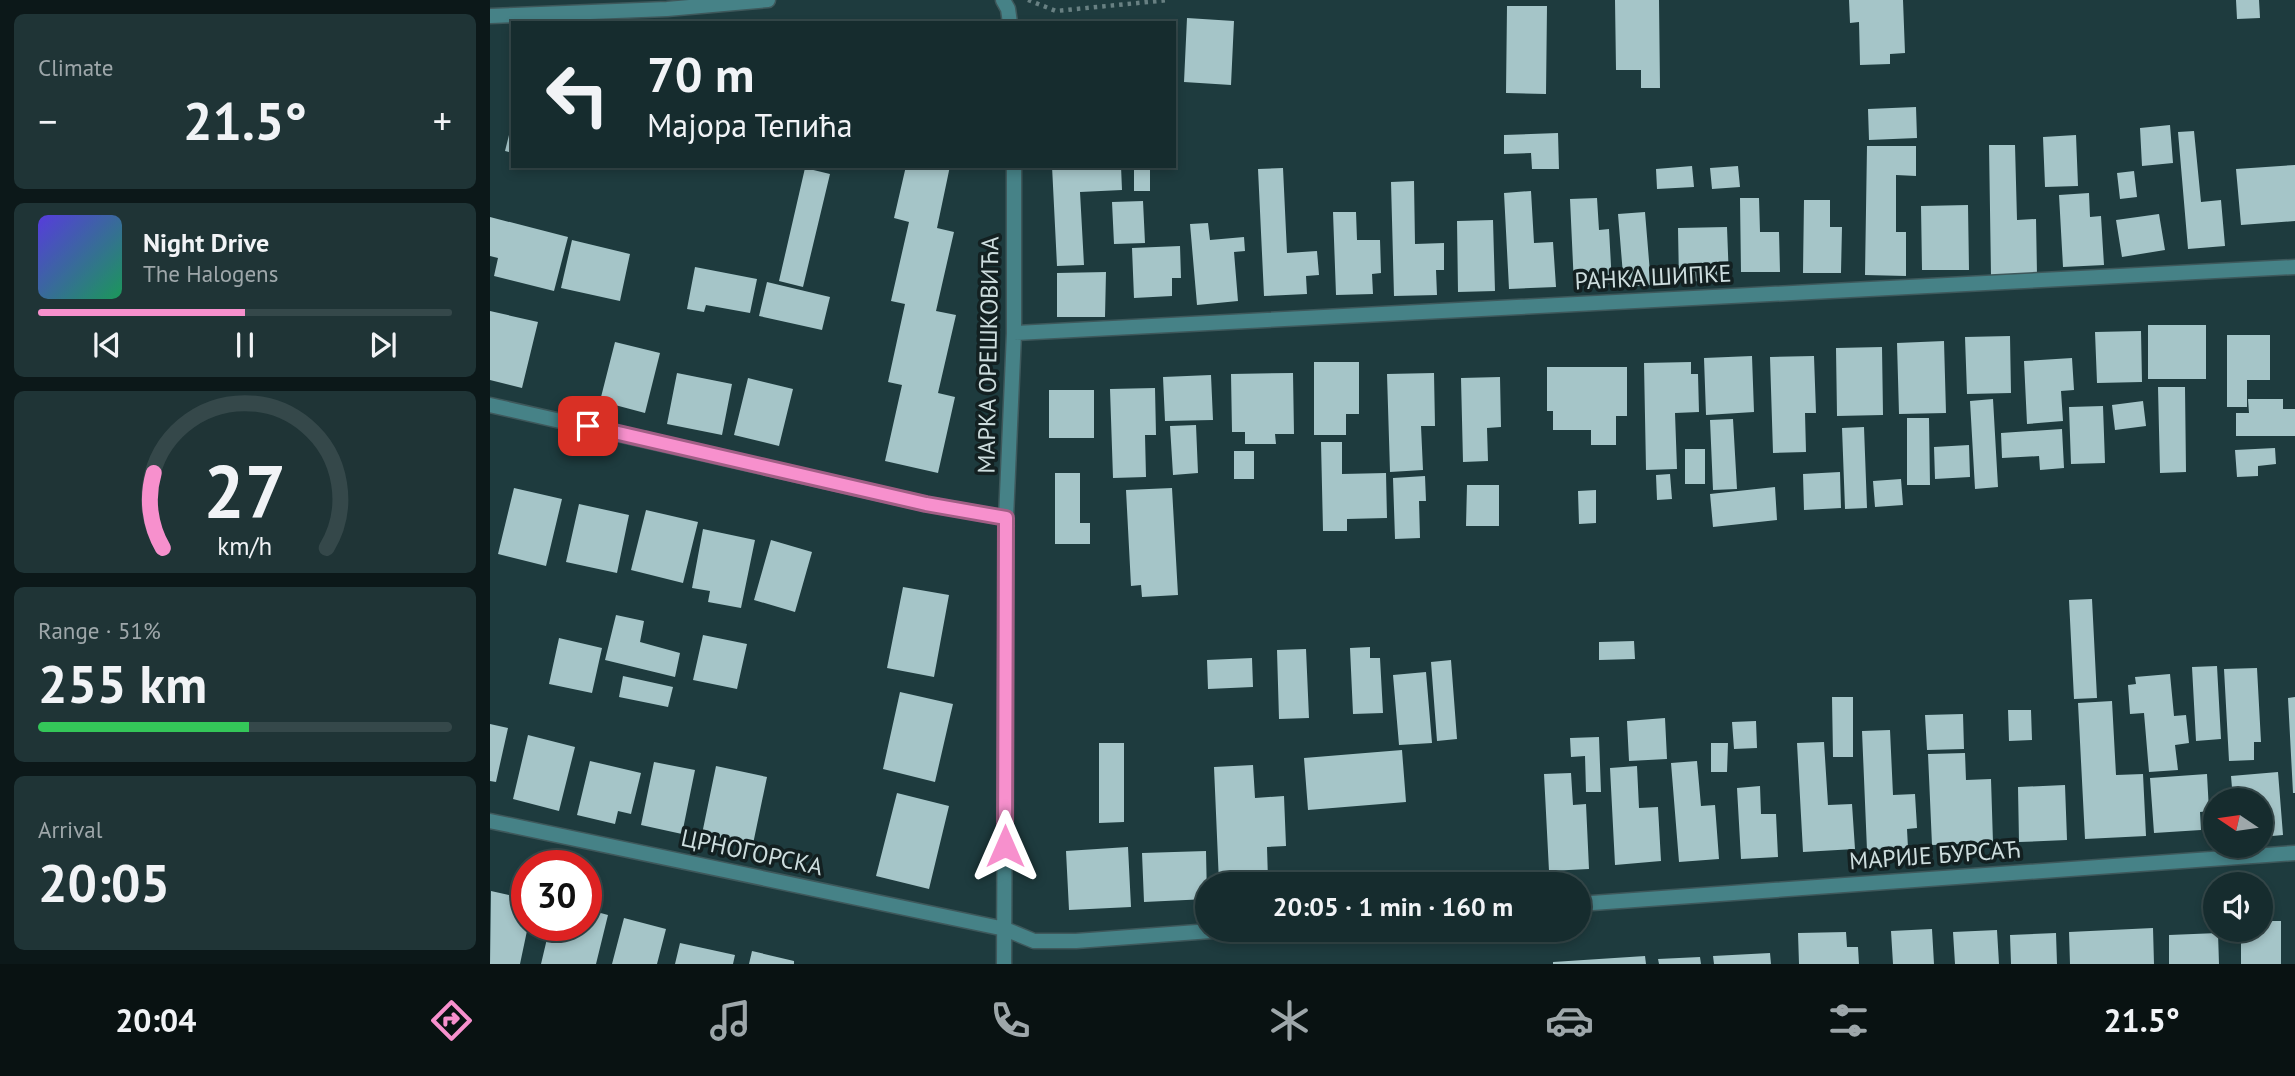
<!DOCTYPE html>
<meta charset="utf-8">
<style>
:root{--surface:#162c2e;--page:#1f3436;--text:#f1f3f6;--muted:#9ea7aa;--line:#35484a;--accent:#f790cd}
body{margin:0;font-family:"PT Sans",sans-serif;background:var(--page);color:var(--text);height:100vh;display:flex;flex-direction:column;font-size:26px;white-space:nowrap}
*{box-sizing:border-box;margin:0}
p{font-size:23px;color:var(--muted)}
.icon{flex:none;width:38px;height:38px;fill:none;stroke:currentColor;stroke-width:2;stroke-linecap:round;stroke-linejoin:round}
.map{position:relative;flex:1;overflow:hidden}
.details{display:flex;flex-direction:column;gap:14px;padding:14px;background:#0c1819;width:490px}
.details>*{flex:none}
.guide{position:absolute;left:21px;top:21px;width:665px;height:147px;border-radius:0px;box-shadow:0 4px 10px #0003,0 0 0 2px var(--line);background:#162c2e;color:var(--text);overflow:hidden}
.needle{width:46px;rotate:283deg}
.tools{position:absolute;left:1713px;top:788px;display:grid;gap:14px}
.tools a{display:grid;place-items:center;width:70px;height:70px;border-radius:50%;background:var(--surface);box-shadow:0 4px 10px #0003,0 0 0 2px var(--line);font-size:35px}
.speed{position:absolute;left:21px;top:850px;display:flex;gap:14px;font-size:35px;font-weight:700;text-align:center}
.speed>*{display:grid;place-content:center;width:91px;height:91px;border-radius:50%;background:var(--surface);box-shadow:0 4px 10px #0003,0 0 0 2px var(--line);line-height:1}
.speed .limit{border:10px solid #d22;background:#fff;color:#111}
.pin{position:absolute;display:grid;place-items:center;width:60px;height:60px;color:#fff;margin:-30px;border-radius:14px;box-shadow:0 4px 10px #0006}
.me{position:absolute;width:77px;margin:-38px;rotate:0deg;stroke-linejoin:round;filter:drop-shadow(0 0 5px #0008)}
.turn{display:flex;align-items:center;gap:24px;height:147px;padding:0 21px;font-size:32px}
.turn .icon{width:91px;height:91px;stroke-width:2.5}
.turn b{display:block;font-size:49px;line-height:60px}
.big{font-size:52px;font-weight:700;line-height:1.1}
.details .card{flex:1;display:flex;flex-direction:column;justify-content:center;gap:10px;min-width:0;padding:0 24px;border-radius:10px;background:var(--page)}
.details .dial{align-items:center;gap:0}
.dial svg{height:182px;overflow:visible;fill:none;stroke:var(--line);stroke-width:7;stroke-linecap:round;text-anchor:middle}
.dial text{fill:var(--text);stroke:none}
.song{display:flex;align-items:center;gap:21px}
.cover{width:84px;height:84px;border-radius:10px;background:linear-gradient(135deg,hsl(250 70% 55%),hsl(150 70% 35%))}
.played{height:7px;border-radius:4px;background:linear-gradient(90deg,var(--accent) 50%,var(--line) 50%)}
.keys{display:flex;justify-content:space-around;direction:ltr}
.heat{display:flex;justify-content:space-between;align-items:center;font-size:38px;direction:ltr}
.charge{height:10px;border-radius:5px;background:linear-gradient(90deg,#34c759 51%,var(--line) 0)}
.trip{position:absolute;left:705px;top:872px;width:396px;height:70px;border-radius:35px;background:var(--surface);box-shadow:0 4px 10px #0003,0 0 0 2px var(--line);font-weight:700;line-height:70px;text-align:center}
.dock{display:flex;height:112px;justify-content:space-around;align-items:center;background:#091212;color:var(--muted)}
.dock .icon{width:49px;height:49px}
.dock .current{color:var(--accent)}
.dock b{font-size:32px;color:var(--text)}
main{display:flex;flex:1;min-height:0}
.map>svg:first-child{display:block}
.building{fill:#a5c5c8}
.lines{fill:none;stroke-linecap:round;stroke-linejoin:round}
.street-casing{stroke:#3e585b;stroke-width:17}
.path{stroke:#688082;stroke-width:4.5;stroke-dasharray:3.5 5;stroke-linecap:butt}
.street{stroke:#468287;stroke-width:14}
.route-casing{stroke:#a15e85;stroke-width:18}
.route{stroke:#f790cd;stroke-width:12}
.labels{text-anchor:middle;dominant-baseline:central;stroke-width:7;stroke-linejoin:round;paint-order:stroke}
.street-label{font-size:24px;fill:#cdddde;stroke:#132021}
</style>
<main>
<section class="details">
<div class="card"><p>Climate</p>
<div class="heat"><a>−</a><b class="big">21.5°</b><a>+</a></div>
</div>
<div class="card">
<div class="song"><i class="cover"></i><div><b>Night Drive</b><p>The Halogens</p></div></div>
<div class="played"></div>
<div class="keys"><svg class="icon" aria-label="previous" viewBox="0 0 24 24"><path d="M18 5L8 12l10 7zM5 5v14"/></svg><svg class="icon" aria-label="pause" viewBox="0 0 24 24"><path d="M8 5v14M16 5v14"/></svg><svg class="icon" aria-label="next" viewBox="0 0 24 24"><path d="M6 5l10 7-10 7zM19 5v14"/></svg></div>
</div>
<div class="card dial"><svg viewBox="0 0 100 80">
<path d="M14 69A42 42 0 1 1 86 69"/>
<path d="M14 69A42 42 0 0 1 10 36" stroke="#f790cd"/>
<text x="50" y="56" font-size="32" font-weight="700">27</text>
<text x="50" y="72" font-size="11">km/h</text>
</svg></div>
<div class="card"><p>Range · 51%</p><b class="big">255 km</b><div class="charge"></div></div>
<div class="card"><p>Arrival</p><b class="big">20:05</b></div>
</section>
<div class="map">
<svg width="1805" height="964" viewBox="0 0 1805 964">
<rect width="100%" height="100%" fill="#1e3b3e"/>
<!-- building -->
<path class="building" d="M1125 0H1169L1170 88H1151V70H1126Z
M1359 0H1413L1415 53 1400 54V64L1370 65 1369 22 1360 23Z
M1746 0H1769L1770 18 1747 19Z
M1017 6H1057L1056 94 1016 93Z
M697 18 744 21 741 85 694 82Z
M1426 107 1427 138 1379 140 1378 109Z
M22 123H23V153L15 151Z
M1680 125 1683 163 1652 166 1650 128Z
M1704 131 1711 202 1731 200 1735 246 1698 249 1688 132Z
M1068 133 1069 169H1042L1041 153 1014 154V135Z
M1586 135 1588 186 1555 187 1553 137Z
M1499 145H1525L1527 220 1546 219 1547 275H1501Z
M1377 146H1426V176L1406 175V232H1416V276L1375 275Z
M1805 165V221L1751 225 1746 169Z
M416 166H460L447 228 464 232 446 311 466 315 448 393 465 397 448 473 395 461 412 385 398 382 415 304 401 301 419 222 404 218Z
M562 166H631L632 190 590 192 594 265 567 266Z
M644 166H660V191H644Z
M1202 166 1204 187 1167 189 1166 169Z
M1248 166 1250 187 1222 189 1220 168Z
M315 168 340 174 313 287 289 281Z
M793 168 797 253 827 251 829 275 816 276 817 294 774 296 768 169Z
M1644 171 1647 197 1630 199 1627 173Z
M924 181 925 244 954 243V270H946L947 295 904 296 901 182Z
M1041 191 1044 243 1063 242 1066 287 1019 289 1014 193Z
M1599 193 1600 217 1611 216 1614 265 1573 267 1569 195Z
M1107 198 1109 230 1119 229 1122 284 1084 286 1080 199Z
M1250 198H1269L1270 232H1289L1290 272H1251Z
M1314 200H1340V227H1352L1351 273H1313Z
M653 201 655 243 624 244 622 202Z
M1478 205 1479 270H1432L1431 206Z
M843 212H866L867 240H890L891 273 882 274 883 294 846 295Z
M1155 212 1161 285 1134 287 1128 214Z
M1669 214 1675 250 1632 257 1626 220Z
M0 217 78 237 64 291 4 276 8 258 0 256Z
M1003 220 1005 291 968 292 967 221Z
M718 223 720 240 754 237 755 251 744 252 748 301 707 305 700 224Z
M1237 227 1239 280 1189 282 1188 228Z
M82 240 140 254 130 301 71 288Z
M690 246 691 278H682V296L644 298 642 248Z
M205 267 267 279 260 313 216 305 214 312 197 309Z
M616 272 615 317H567V273Z
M277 282 340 297 332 330 269 316Z
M0 311 48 322 32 388 0 380Z
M1658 325H1716V379H1658Z
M1651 331 1652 382 1607 383 1605 332Z
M1737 335H1780V380H1757V407H1737Z
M1520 336 1521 393 1477 394 1475 337Z
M1454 341 1456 413 1409 414 1407 343Z
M125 342 170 353 155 413 110 401Z
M1392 347 1393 415 1347 416 1346 348Z
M1262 356 1264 412 1216 415 1214 358Z
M1324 356 1326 413H1315L1316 452 1283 453 1280 357Z
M1582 358 1584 390 1571 391 1573 421 1537 424 1534 361Z
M824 362H869V414H856V435H824Z
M1201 362V374H1208L1209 412 1185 413 1187 469 1156 470 1154 363Z
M1057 367H1137V416H1126V445H1101V430H1063V411H1057Z
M187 373 242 384 232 435 177 424Z
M803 373 804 434H785L786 444H755V432H742L741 374Z
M944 373 945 426H931L933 470 900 472 897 374Z
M721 375 723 420 675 421 673 377Z
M1010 377 1011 427 997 428 998 461 973 462 971 378Z
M258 378 303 389 289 446 244 435Z
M1668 387H1695L1696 472 1670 473Z
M665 388 666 435H655L656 477 623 478 620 389Z
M559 390H604V438H559Z
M1503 399 1508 487 1485 489 1480 401Z
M1758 399H1793V409H1805V436H1746V413H1759Z
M1653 401 1656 426 1625 430 1622 405Z
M1613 406 1615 463 1581 464 1579 407Z
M1417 418H1439L1440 485H1417Z
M1243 419 1247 489 1223 490 1220 420Z
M706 425 708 473 683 475 680 426Z
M1374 427 1377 508 1355 509 1352 428Z
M1572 429 1574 468 1550 470 1549 456 1512 458 1511 433Z
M831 442H852V474L896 473 897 518 857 519V531H833Z
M1479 445 1480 477 1445 479 1444 447Z
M1785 448 1786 464 1768 466V476L1747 477 1745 450Z
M1195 449H1215V484H1195Z
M744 451H764V479H744Z
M1350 472 1351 508 1314 510 1313 474Z
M565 473H590V523H600V544H565Z
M1180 474 1182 499 1167 500 1166 475Z
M935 476 936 501H929L930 538 905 539 903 478Z
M1411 479 1413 505 1385 507 1383 481Z
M977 485H1009V526H976Z
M1285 487 1287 520 1223 527 1220 494Z
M24 488 72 499 56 566 8 554Z
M682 488 688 595 652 597 651 585 641 586 636 490Z
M1106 490V523L1089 524 1088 491Z
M89 504 139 515 127 573 76 562Z
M156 510 208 522 193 583 141 570Z
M213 529 265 540 251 608 218 602 220 591 202 588Z
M281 540 322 552 305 612 264 600Z
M413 587 459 595 444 677 397 668Z
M1602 599 1607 698 1584 699 1579 600Z
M126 615 154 621 150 642 190 653 185 677 115 660Z
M213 635 257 644 247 689 203 680Z
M69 638 112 648 102 693 59 684Z
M1144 641 1145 659 1109 660V642Z
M880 647V658H890L893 713 863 714 860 648Z
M816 649 819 718 789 719 787 650Z
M762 658 763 687 718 689 717 660Z
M961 660 967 739 947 741 941 662Z
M1727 666 1731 739 1706 741 1702 667Z
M1767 668 1771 742H1764V760L1739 761 1734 669Z
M936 672 942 743 909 745 903 675Z
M1680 674 1684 716 1696 715 1699 743 1685 745 1688 770 1659 772 1654 713 1640 714 1638 685 1646 684 1645 677Z
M133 676 183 687 178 707 129 697Z
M410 692 463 704 445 782 393 769Z
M1342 697H1363V757H1343Z
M1805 697V793H1803L1798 698Z
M1622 701 1626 775 1653 774 1656 836 1595 839 1588 703Z
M1518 710H1541L1542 740 1519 741Z
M1473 714 1474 749 1437 750 1435 715Z
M1175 718 1177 759 1139 761 1137 721Z
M1266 721 1267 748 1244 749 1242 722Z
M0 724 18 728 6 782 0 781Z
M1400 730 1403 795 1425 794 1427 828 1417 829 1418 848 1377 850 1372 731Z
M38 735 85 747 69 811 23 799Z
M1109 737 1111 792H1096L1095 756 1081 757 1080 738Z
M1334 742 1338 805 1362 804 1365 849 1313 852 1307 743Z
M609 743H634V822L609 823Z
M1221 743H1238L1237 772H1221Z
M912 750 916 802 818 810 814 758Z
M1475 753 1476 780 1501 779 1503 843 1442 845 1438 754Z
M100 761 151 773 141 814 128 811 125 824 87 815Z
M1207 761 1211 806 1225 805 1229 859 1189 862 1181 763Z
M164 762 205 770 192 834 151 825Z
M763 765 765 798 794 796 796 846 777 847 778 880 729 883 724 767Z
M226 766 277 777 263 844 212 834Z
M1147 766 1149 808 1168 807 1171 861 1125 865 1120 768Z
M1788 772 1793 835 1771 837V800H1743L1741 776Z
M1081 773 1083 805 1096 804 1099 869 1059 871 1054 774Z
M1717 774 1719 811 1710 812 1711 830 1664 833 1660 778Z
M1575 785 1577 840 1529 842 1528 787Z
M1270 786 1271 814H1286L1288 857 1251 859 1247 788Z
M407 793 459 806 439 889 386 876Z
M638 847 641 907 579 910 576 851Z
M716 851 717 899 654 902 652 853Z
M1 891 37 899 38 926 30 964H0Z
M96 909 118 915 106 964H51L60 926H96Z
M134 918 176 929 167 964H122Z
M1771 921H1791V964H1751V929H1771Z
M1663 928 1664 964H1580L1579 932Z
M1442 929 1444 964H1403L1401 931Z
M1507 930 1509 964H1465L1463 932Z
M1356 932 1357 947H1368L1369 964H1309L1308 933Z
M1566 933 1567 964H1521L1520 935Z
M1728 933 1729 964H1679V935Z
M190 943 245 955 243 964H185Z
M262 951 304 961V964H259Z
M1280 953 1281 964H1224L1223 956Z
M1155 956 1156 964H1063V962Z
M1210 957 1211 964H1169L1168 959Z"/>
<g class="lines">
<defs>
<path id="street" d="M513 0 518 9 520 23
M0 16 177 9 278 0
M524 333 1805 267
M0 405 436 504 516 518
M0 821 515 929 544 941H586L748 929
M1088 904 1805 853
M514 964 516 518 524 333V166"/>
</defs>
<!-- street casing -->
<use href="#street" class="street-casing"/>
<!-- path -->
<path class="path" d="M538 0 566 11 678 0"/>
<!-- street -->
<use href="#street" class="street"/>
</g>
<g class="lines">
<defs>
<path id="route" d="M98 426 436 504 516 518 515 846"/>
</defs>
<!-- route casing -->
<use href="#route" class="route-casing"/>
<!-- route -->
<use href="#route" class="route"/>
</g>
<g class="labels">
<!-- street labels -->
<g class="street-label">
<text transform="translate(1163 277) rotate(-3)">РАНКА ШИПКЕ</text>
<text transform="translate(498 355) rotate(-89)">МАРКА ОРЕШКОВИЋА</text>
<text transform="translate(262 852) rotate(12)">ЦРНОГОРСКА</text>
<text transform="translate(1445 855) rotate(-4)">МАРИЈЕ БУРСАЋ</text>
</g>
</g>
</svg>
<div class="tools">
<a><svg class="needle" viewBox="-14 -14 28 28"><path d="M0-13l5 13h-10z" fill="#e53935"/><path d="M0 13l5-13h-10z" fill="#9ea7aa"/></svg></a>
<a><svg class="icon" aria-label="sound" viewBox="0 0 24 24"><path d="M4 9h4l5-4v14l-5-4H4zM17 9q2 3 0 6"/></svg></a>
</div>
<div class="speed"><div class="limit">30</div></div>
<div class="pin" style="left:98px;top:426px;background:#d93025"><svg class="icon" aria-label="arrive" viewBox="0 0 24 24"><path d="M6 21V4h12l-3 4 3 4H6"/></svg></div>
<svg class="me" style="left:515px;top:846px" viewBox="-20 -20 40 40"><path d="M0-17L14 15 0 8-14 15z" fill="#f790cd" stroke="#fff" stroke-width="4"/></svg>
<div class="trip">20:05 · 1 min · 160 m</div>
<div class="guide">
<div class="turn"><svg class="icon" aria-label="left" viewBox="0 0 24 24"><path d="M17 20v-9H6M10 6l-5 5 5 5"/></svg><div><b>70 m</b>Мајора Тепића</div></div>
</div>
</div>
</main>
<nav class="dock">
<b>20:04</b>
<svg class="icon current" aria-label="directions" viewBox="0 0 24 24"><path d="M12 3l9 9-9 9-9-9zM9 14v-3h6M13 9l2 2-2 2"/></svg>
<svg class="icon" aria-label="music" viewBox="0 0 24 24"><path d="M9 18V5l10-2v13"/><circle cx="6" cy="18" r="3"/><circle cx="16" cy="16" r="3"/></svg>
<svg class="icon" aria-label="phone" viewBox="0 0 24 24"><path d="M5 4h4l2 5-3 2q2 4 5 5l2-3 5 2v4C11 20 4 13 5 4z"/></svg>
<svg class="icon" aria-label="climate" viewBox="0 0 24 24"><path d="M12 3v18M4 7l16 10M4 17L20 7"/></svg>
<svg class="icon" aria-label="car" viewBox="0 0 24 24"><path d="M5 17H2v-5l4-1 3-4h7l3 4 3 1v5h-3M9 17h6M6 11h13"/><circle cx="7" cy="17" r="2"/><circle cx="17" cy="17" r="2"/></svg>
<svg class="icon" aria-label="filters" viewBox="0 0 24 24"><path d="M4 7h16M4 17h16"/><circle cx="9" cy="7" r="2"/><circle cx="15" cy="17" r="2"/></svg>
<b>21.5°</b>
</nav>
